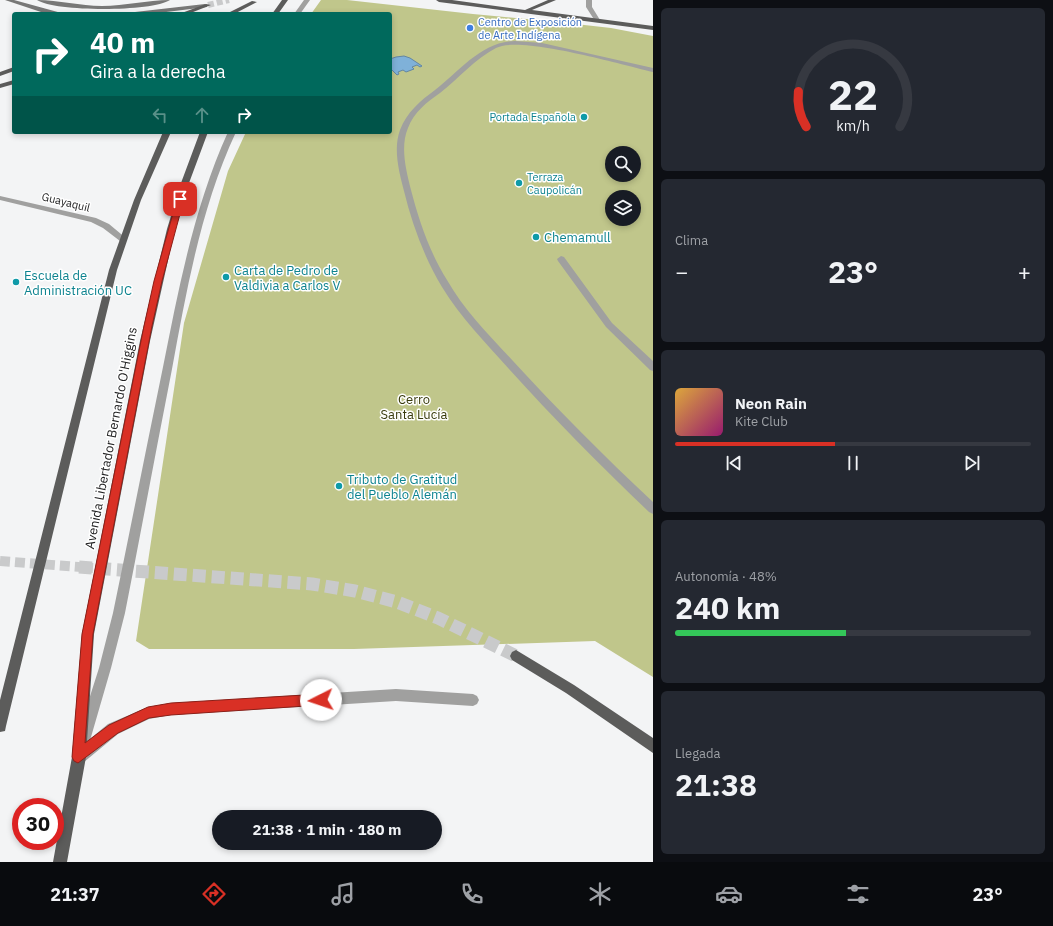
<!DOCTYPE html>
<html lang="es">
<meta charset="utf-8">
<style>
:root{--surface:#171b24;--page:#242831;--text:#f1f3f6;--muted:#9ea1a6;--line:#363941;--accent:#d93025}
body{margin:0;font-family:"IBM Plex Sans",sans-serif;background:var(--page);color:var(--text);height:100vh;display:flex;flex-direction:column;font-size:15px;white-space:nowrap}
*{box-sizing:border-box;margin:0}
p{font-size:13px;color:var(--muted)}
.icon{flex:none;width:22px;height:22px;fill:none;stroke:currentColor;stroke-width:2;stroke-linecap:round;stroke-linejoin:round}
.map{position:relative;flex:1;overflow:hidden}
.details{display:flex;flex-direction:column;gap:8px;padding:8px;background:#0d0f14;width:400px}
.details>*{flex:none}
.banner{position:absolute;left:12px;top:12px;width:380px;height:122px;border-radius:4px;box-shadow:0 2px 6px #0003;background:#00695c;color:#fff;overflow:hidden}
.fabs{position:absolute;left:605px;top:146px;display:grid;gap:8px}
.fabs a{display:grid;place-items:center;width:36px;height:36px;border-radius:50%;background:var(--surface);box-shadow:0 2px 6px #0003;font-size:20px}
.speed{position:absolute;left:12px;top:798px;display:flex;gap:8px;font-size:20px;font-weight:700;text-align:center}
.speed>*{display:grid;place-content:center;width:52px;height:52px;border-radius:50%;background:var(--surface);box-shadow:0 2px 6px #0003;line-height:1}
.speed .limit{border:6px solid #d22;background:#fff;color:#111}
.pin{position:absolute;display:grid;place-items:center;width:34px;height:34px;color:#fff;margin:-17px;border-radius:8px;box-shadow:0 2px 6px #0006}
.me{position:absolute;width:44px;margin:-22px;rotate:266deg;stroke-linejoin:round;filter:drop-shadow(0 0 3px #0008)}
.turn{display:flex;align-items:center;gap:14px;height:84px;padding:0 12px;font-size:18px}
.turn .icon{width:52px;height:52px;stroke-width:2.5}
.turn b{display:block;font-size:28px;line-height:34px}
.lanes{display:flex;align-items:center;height:38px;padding:0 12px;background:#0003;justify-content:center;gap:20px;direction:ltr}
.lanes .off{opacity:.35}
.big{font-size:30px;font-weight:700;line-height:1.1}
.details .card{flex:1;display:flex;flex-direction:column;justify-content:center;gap:6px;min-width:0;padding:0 14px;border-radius:6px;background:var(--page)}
.details .dial{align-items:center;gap:0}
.dial svg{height:104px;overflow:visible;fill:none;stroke:var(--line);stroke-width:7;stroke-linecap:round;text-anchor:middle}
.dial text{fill:var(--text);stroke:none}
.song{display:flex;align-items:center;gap:12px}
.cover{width:48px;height:48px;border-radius:6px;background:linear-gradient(135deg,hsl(40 70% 55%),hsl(320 70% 35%))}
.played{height:4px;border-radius:2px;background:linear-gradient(90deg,var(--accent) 45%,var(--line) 45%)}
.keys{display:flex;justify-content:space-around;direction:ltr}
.heat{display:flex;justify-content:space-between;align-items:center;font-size:22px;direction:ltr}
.charge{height:6px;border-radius:3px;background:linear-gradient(90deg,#34c759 48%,var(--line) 0)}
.trip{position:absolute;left:212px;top:810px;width:230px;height:40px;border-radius:20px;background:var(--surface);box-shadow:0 2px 6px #0003;font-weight:700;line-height:40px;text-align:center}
.tabs{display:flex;height:64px;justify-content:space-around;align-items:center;background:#090b0e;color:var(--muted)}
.tabs .icon{width:28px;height:28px}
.tabs .current{color:var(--accent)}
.tabs b{font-size:18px;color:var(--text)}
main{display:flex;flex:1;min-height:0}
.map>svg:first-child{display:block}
.green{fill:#c0c68b;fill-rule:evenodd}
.water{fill:#7fb1d9;stroke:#6386a2}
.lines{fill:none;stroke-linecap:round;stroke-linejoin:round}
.primary-tunnel-far2{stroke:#c9cacb;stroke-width:6;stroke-dasharray:6 3;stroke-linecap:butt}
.primary-tunnel-far1{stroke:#c9cacb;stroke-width:10;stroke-dasharray:10 5;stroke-linecap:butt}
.primary-tunnel{stroke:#c9cacb;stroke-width:13;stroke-dasharray:13 6;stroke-linecap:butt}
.lane{fill:#a0a09f;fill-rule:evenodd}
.street{fill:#a0a09f;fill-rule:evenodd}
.secondary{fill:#787877;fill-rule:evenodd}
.primary{fill:#5c5c5b;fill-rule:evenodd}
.route{fill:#d93025;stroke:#8d1f18}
.shop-dot{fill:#3f7fe0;stroke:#fff;stroke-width:1.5}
.culture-dot{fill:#0f9aa8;stroke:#fff;stroke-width:1.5}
.labels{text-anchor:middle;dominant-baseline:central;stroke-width:3;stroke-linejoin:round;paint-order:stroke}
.far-shop-label{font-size:11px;fill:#366cbe;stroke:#fff;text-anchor:start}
.far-culture-label{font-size:11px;fill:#0d838f;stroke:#fff;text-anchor:end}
.far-street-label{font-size:11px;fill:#222223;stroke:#fff}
.culture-label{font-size:13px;fill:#0d838f;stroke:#fff;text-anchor:start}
.park-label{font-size:13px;fill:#383a0b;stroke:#fff}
.street-label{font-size:13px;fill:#222223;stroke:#fff}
</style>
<main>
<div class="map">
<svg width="653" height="862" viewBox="0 0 653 862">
<rect width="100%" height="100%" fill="#f3f4f5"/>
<!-- green -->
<path class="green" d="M321 0H347L473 14 558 22 611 28 653 36V677L595 641 354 649H149L136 641 184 323 228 171 246 132H390V14H311ZM612 153H634V175H612ZM612 197H634V219H612Z"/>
<!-- water -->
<path class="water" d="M404 56 410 58 422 66 420 67 417 65 412 67 414 69 406 72 403 70 398 72 399 74 397 75 390 68V59L396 57Z"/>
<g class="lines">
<!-- primary-tunnel-far2 -->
<path class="primary-tunnel-far2" d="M208 5 229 0"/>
<!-- primary-tunnel-far1 -->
<path class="primary-tunnel-far1" d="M0 561 93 568"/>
<!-- primary-tunnel -->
<path class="primary-tunnel" d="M79 567 312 584 355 591 397 602 438 618 516 656"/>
<!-- lane -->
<path class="lane" d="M304 0H310L300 14H294Z
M515 41 542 43 653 68V72C622 65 520 35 496 48 475 59 459 78 440 93 427 102 414 112 408 128 400 147 406 170 411 190 419 221 430 253 447 280 464 310 490 336 513 361 558 410 605 457 653 502V514L649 512C601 466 554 419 509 369 486 343 460 317 442 287 424 257 412 224 404 191 399 172 393 149 400 130 407 112 420 101 435 90 460 71 481 42 515 41Z
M228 132H236C201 207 187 288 172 369 156 450 141 532 125 613L111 668 91 737 89 742 84 744 79 742 77 737 99 668 113 613C130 531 146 449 163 367 179 287 194 207 228 132Z
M561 256 564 257 612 323 653 361V371L650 370 606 327 558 261 557 259Z"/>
<!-- street -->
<path class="street" d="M586 0H592V7L600 20 599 21H595L586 7Z
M0 196 96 218 109 224 127 239 123 242 120 241 103 228 91 222 0 200Z
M396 689 473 694 477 696 479 700 477 704 473 706 396 701 171 715 149 719 118 734 84 762 79 764 74 762 72 757 74 752 108 724 148 707 171 703Z"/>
<!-- secondary -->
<path class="secondary" d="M5 0H14L65 14 41 12Z
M37 0C59 0 80 6 102 6 125 6 147 0 170 0 152 12 55 12 37 0Z
M205 4 207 5V7L150 14H132L135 12Z"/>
<!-- primary -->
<path class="primary" d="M282 0H288L278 14H272Z
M436 0H452L525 10 548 0H556L532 10 653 26V30L439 2Z
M252 1 257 2 234 14H226Z
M206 4 211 5 188 14H179Z
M14 67V71L0 76V72Z
M14 80V84L0 88V84Z
M163 132H171L141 200 117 270 6 726 5 731 0 732V700L109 270 134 200Z
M200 132H208L189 183 175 229 150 341 94 634 86 757 67 862H53L72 757 82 634 140 341 167 229 181 183Z
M516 650 574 685 653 738V753L566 693 512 660 510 656 512 652Z"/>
</g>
<!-- route -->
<path class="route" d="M180 196 184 199 162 281 152 326 93 634 85 743 109 725 148 707 171 703 321 694 325 695 327 700 325 704 321 705 171 715 149 718 118 733 78 763 74 761 72 757 82 634 144 326 154 281 177 199Z"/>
<!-- markers -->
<circle class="shop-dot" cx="470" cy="28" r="4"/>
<g class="culture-dot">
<circle cx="584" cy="117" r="4"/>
<circle cx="519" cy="183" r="4"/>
<circle cx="536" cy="237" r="4"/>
<circle cx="226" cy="277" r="4"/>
<circle cx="16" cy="282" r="4"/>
<circle cx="339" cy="486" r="4"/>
</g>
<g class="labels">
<!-- far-shop labels -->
<g class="far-shop-label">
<text x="478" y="22">Centro de Exposición<tspan x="478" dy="13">de Arte Indígena</tspan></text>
</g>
<!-- far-culture labels -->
<g class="far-culture-label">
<text x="576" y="117">Portada Española</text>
<text x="527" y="177" text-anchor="start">Terraza<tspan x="527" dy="13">Caupolicán</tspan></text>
</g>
<!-- far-street labels -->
<g class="far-street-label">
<text transform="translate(66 202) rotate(14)">Guayaquil</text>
</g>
<!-- culture labels -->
<g class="culture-label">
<text x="544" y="237">Chemamull</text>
<text x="234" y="270">Carta de Pedro de<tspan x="234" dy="15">Valdivia a Carlos V</tspan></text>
<text x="24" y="275">Escuela de<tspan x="24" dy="15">Administración UC</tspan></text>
<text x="347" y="479">Tributo de Gratitud<tspan x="347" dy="15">del Pueblo Alemán</tspan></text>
</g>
<!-- park labels -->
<g class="park-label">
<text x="414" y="399">Cerro<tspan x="414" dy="15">Santa Lucía</tspan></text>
</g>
<!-- street labels -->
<g class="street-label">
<text transform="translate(111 438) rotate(-79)">Avenida Libertador Bernardo O'Higgins</text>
</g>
</g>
</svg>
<div class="fabs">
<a><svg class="icon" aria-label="search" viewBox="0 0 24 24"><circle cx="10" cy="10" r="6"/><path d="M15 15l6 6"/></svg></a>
<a><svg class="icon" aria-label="layers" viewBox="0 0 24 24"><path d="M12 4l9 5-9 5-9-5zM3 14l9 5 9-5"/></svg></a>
</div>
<div class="speed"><div class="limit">30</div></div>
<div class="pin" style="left:180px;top:199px;background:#d93025"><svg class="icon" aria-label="arrive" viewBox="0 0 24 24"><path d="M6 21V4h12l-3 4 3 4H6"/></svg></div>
<svg class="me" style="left:321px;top:700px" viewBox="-20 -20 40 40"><circle r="19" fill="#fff"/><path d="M0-13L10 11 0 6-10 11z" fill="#d93025"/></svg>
<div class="trip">21:38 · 1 min · 180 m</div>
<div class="banner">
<div class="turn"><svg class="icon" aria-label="right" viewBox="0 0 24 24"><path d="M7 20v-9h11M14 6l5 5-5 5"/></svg><div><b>40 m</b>Gira a la derecha</div></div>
<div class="lanes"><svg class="icon off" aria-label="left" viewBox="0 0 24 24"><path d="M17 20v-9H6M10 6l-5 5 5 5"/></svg><svg class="icon off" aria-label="ahead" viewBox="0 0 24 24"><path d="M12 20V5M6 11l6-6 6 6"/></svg><svg class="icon" aria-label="right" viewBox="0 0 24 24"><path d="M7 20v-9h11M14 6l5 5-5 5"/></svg></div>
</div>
</div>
<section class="details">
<div class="card dial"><svg viewBox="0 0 100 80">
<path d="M14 69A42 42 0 1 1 86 69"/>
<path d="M14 69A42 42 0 0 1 8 42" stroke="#d93025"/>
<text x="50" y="56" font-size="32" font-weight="700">22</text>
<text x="50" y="72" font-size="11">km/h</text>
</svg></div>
<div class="card"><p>Clima</p>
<div class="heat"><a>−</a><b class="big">23°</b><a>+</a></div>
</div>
<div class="card">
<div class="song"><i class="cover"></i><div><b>Neon Rain</b><p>Kite Club</p></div></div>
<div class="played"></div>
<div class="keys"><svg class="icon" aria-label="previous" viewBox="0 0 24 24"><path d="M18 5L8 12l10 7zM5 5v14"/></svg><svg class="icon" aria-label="pause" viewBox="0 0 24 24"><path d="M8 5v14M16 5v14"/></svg><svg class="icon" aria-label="next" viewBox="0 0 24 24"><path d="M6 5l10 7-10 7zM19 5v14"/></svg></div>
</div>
<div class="card"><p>Autonomía · 48%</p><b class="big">240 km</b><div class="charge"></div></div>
<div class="card"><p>Llegada</p><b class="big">21:38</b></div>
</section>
</main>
<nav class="tabs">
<b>21:37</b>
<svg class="icon current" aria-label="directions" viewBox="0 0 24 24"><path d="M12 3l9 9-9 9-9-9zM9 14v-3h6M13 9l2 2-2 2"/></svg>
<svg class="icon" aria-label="music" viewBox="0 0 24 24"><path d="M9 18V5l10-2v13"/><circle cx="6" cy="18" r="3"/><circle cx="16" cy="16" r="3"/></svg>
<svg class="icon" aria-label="phone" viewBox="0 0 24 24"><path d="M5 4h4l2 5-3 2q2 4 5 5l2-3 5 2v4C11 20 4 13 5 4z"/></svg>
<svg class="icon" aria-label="climate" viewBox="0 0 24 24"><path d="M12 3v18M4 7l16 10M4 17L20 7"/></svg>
<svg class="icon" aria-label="car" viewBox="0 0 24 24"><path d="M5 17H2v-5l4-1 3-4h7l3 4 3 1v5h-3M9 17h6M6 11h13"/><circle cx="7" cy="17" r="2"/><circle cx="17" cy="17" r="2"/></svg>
<svg class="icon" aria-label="filters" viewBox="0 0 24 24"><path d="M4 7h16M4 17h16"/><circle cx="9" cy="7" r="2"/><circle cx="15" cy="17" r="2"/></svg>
<b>23°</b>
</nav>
